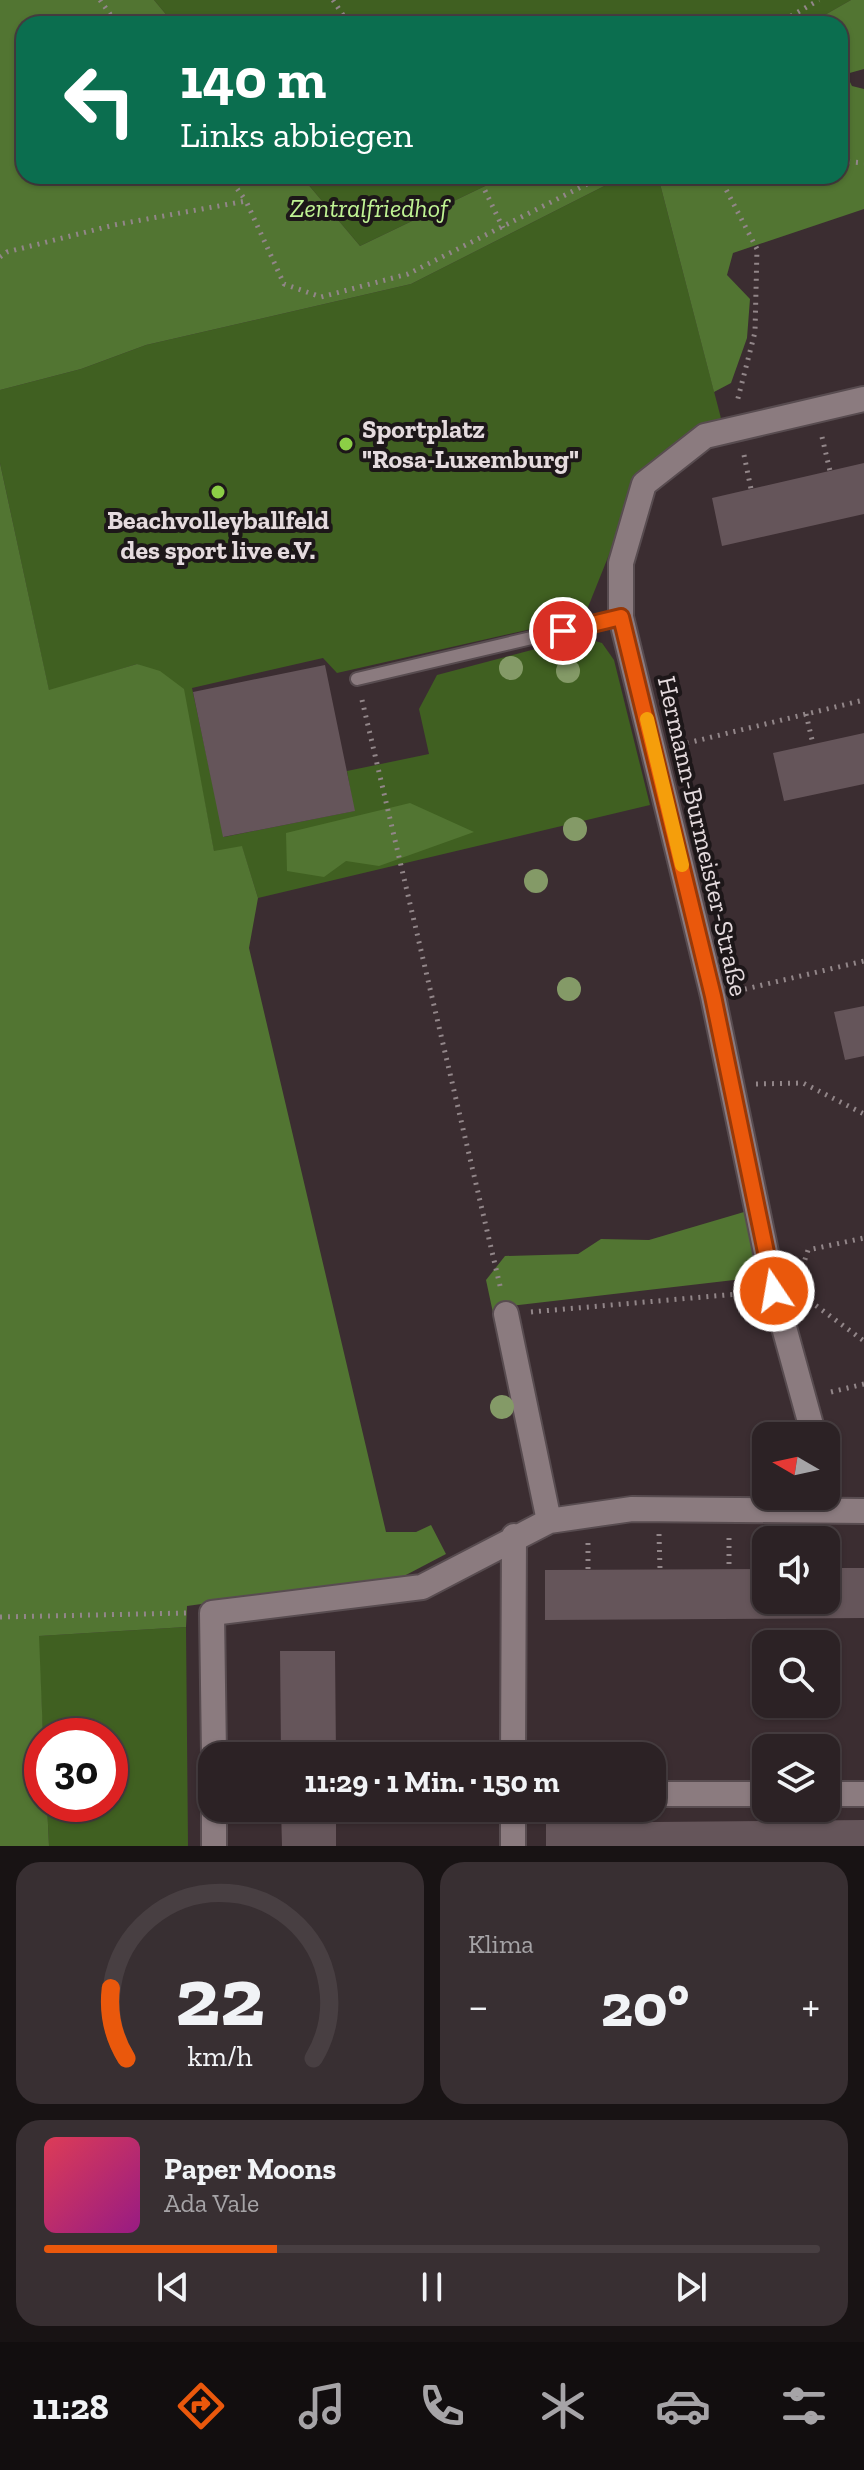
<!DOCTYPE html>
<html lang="de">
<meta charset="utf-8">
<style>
:root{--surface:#2c2225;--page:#382f32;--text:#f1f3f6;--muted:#a6a4a7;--line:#483f42;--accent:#ea580c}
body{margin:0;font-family:"Zilla Slab",serif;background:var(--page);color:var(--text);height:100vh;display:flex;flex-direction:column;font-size:30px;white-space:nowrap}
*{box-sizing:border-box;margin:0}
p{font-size:26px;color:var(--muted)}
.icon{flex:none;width:44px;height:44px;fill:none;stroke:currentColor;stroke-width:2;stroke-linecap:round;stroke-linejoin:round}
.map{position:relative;height:1846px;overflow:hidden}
.details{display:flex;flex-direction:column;gap:16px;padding:16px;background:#181314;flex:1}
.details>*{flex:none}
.banner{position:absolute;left:16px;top:16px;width:832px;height:168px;border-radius:24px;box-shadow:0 2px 6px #0004,0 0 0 2px var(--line);background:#0b6e4f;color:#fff;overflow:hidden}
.needle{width:52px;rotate:279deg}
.controls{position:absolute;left:752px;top:1422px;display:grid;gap:16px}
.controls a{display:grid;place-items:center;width:88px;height:88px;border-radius:16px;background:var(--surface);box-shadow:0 2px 6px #0004,0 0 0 2px var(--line);font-size:40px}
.speed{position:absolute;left:24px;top:1718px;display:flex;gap:16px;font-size:40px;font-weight:700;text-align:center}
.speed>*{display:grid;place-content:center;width:104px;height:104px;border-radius:50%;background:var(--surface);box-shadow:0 2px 6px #0004,0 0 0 2px var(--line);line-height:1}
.speed .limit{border:12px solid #d22;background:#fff;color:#111}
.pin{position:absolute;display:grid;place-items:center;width:68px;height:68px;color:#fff;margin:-34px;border:4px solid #fff;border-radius:50%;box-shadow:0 2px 8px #0007}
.me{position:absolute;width:88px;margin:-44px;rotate:348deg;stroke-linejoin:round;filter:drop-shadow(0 0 6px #0008)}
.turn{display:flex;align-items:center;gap:28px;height:168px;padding:0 32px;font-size:36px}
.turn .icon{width:104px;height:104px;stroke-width:2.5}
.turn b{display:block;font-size:56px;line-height:68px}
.big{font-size:60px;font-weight:800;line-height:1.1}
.details .widget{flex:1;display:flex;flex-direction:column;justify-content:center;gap:12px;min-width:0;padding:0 28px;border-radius:24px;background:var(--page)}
.details .dial{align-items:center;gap:0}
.dial svg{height:208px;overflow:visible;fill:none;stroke:var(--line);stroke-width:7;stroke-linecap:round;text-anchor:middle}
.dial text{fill:var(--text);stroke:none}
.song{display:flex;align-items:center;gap:24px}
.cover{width:96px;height:96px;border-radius:12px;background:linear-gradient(135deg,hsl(350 70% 55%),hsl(310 70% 35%))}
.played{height:8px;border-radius:4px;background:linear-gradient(90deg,var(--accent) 30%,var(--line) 30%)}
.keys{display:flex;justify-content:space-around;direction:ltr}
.heat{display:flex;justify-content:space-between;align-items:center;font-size:44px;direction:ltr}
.details .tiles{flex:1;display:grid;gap:16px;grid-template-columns:1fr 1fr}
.widget:last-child{grid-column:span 2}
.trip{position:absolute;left:198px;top:1742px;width:468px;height:80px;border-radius:24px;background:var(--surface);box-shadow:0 2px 6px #0004,0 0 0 2px var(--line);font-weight:800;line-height:80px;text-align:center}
.tab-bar{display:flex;height:128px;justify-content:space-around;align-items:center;background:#120e0f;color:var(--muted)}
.tab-bar .icon{width:56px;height:56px}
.tab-bar .active{color:var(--accent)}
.tab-bar b{font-size:36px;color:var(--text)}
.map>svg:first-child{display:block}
.green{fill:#406021}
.forest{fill:#527532}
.building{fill:#65555a}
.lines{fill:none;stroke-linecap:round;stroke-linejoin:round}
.lane-casing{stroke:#584c50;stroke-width:16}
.street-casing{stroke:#584c50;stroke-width:28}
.path{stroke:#928689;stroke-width:5;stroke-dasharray:2 6;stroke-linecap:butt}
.lane{stroke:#8b7b7f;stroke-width:12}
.street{stroke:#8b7b7f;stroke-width:24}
.tree{fill:#849a67}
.route-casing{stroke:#983908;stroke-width:20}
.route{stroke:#ea580c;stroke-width:14}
.slow{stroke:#f59e0b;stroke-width:14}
.poi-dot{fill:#8cce46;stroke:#1d1719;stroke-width:3}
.labels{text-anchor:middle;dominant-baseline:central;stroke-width:8;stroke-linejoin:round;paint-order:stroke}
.park-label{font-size:26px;font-style:italic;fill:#c0f394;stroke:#1d1719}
.poi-label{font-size:26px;font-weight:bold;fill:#e5dbde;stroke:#1d1719;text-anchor:start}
.street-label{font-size:26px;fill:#e5dbde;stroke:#1d1719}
</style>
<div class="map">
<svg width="864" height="1846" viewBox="0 0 864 1846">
<rect width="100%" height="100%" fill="#3b2d31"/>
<!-- green -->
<path class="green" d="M154 0H851L809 24H174Z
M301 176H506L360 246Z
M624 176H658L723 426 641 475 584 617 337 673 323 658 192 688 224 837 354 811 347 771 429 754 419 709 437 675 581 637 602 643 614 660 650 805 258 898 242 847 214 852 183 689 137 664 49 691 0 463V390L81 369 146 345 411 284Z
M186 1627 188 1846H49L47 1804H110V1736H43L38 1636Z"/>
<!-- forest -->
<path class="forest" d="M0 0H154L174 24H24V176H301L360 246 506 176H624L411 284 146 345 81 369 0 390Z
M851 0H864V69L846 74 852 86 864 89V209L733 253 727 275 750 299 747 338 731 383 714 392 658 176H840V24H809Z
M0 463 49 690 137 664 160 671 184 689 214 851 242 846 258 898 249 948 386 1532H416L431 1525 446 1554 404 1576 187 1606 186 1627 39 1636 43 1736 42 1804H47L49 1846H0Z
M410 803 474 832 379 866 346 861 324 877 287 871 286 833Z
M744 1212 760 1277 494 1308 502 1355 486 1280 505 1256 578 1254 601 1239 649 1240Z"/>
<!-- building -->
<path class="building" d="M864 463V514L722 546 712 498Z
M325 665 355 811 223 837 193 692Z
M864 733V784L784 801 773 753Z
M864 1006V1056L845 1060 834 1012Z
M826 1568H864V1618L545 1620V1570L766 1569V1600H826Z
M280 1651H335L336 1756H281Z
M281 1808H336V1846H282Z
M864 1820V1846H546V1823Z"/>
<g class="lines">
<defs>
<path id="lane" d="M357 679 621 617"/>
<path id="street" d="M506 1314 549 1521
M814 1436 774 1291 713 996 621 617V563L644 484 705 436 864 399
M214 1756 212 1613 422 1587 549 1521 632 1509 864 1511
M513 1756 514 1536
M652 1794H766
M826 1794H864
M214 1808V1846
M513 1846V1808"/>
</defs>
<!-- lane casing -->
<use href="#lane" class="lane-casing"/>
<!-- street casing -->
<use href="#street" class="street-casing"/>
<!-- path -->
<path class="path" d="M100 0 117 24
M333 0 349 24
M777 24 819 0
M840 161 864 163
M228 176 246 201
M478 176 503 228
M719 176 757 249 755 332 737 402
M0 257 7 252 114 225 246 201 284 284 321 297 408 274 603 176
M822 437 830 471
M744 455 751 489
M362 700 501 1290
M806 714 813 744
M679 745 864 700
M737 991 864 961
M756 1084 803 1083 864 1114
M800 1275 808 1250 864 1238
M803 1296 864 1341
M531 1312 749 1293
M831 1392 864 1384
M659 1534 660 1569
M729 1538V1569
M588 1543V1570
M0 1617 187 1613
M590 1808V1822"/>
<!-- lane -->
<use href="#lane" class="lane"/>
<!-- street -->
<use href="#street" class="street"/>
</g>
<!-- trees -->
<g class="tree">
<circle cx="511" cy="668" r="12"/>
<circle cx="568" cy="671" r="12"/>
<circle cx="575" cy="829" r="12"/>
<circle cx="536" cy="881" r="12"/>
<circle cx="569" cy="989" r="12"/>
<circle cx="502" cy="1407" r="12"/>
</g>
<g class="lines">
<defs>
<path id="route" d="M563 631 621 617 713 996 774 1291"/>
</defs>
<!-- route casing -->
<use href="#route" class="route-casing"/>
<!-- route -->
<use href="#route" class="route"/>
<!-- slow -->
<path class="slow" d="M647 719 682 865"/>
</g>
<!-- markers -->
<g class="poi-dot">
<circle cx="346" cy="444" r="8"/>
<circle cx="218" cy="492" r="8"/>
</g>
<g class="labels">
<!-- park labels -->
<g class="park-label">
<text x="369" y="208">Zentralfriedhof</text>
</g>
<!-- poi labels -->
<g class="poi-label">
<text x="362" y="429">Sportplatz<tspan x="362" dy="30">"Rosa-Luxemburg"</tspan></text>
<text x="218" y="520" text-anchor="middle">Beachvolleyballfeld<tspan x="218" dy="30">des sport live e.V.</tspan></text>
</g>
<!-- street labels -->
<g class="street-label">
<text transform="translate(703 836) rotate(77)">Hermann-Burmeister-Straße</text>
</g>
</g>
</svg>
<div class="controls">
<a><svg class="needle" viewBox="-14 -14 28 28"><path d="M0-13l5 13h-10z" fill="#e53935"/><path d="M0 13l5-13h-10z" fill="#a6a4a7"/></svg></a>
<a><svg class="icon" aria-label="sound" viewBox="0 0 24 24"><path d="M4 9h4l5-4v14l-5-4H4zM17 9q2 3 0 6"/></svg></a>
<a><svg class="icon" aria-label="search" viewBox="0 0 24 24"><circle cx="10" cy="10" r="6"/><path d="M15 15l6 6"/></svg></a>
<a><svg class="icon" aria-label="layers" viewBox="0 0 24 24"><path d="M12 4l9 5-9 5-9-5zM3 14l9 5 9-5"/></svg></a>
</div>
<div class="speed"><div class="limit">30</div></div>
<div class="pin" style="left:563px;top:631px;background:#d93025"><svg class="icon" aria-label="arrive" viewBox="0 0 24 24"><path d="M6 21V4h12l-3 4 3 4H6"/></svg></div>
<svg class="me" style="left:774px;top:1291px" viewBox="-20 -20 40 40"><circle r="17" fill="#ea580c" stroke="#fff" stroke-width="3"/><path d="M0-11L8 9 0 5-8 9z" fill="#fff"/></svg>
<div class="trip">11:29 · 1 Min. · 150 m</div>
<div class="banner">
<div class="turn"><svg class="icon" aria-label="left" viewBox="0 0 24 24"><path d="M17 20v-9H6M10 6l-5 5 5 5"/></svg><div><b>140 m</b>Links abbiegen</div></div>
</div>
</div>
<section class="details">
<div class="tiles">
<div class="widget dial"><svg viewBox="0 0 100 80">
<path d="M14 69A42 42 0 1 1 86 69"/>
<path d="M14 69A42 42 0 0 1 8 42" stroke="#ea580c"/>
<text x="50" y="56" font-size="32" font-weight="700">22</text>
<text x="50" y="72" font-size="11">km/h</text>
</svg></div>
<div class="widget"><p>Klima</p>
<div class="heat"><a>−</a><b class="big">20°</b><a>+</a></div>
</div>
<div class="widget">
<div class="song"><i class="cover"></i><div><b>Paper Moons</b><p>Ada Vale</p></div></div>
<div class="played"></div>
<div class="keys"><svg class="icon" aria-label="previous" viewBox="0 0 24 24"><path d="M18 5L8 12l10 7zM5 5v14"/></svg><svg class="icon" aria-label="pause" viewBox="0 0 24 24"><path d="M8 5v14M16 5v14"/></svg><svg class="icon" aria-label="next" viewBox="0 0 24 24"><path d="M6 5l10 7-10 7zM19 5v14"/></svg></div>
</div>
</div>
</section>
<nav class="tab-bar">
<b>11:28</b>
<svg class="icon active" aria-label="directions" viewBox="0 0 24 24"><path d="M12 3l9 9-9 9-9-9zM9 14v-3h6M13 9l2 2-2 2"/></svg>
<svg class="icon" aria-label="music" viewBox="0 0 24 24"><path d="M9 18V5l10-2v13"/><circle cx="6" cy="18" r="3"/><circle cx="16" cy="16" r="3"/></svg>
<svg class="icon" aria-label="phone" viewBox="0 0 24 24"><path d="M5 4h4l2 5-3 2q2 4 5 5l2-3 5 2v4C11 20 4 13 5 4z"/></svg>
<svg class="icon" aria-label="climate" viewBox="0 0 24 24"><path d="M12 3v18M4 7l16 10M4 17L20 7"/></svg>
<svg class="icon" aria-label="car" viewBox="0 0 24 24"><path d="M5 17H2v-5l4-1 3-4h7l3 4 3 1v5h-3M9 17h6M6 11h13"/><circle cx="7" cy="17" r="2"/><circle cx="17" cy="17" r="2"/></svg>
<svg class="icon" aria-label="filters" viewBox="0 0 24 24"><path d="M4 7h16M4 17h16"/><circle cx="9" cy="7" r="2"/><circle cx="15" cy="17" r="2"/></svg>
</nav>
